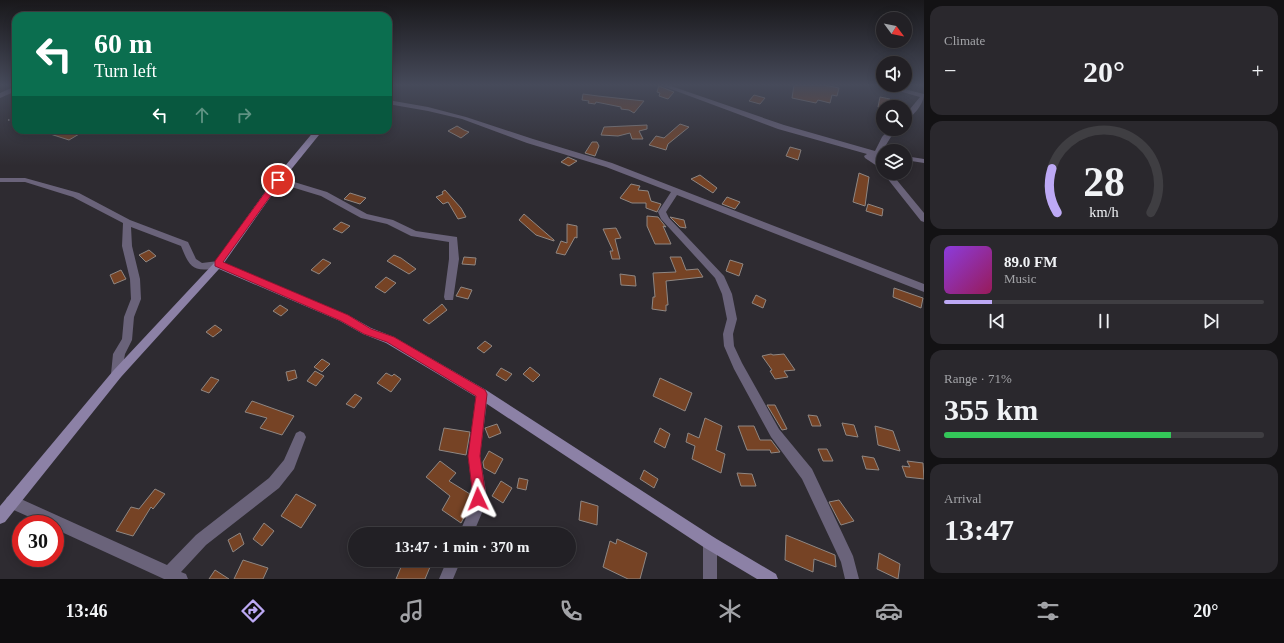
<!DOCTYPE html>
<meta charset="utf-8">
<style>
:root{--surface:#222025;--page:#2a282d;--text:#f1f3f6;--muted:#a2a3a7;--line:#3f3e42;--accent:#bda9f5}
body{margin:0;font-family:Georgia,serif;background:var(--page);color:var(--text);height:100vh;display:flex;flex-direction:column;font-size:15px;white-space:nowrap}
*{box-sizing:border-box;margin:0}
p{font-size:13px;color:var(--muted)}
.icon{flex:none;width:22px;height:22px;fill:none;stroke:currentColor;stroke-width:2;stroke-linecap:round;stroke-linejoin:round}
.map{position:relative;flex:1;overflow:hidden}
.details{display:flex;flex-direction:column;gap:6px;padding:6px;background:#131214;width:360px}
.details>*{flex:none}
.top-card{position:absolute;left:12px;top:12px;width:380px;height:122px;border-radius:12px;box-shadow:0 2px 10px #0003,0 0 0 1px var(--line);background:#0b6e4f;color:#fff;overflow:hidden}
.needle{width:26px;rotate:122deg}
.fabs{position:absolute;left:876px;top:12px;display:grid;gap:8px}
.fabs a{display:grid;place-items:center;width:36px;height:36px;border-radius:50%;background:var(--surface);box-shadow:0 2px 10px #0003,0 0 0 1px var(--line);font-size:20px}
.speed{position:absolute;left:12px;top:515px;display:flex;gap:8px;font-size:20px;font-weight:700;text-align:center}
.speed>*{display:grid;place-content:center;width:52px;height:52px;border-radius:50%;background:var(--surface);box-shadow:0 2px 10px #0003,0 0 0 1px var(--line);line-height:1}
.speed .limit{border:6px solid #d22;background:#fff;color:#111}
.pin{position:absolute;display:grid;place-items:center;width:34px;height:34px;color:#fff;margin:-17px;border:2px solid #fff;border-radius:50%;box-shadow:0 1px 4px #0007}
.me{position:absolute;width:44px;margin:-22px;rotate:358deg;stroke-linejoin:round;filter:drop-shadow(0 0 3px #0008)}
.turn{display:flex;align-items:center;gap:14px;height:84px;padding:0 16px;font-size:18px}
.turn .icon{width:52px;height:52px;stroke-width:2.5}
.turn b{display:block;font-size:28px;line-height:34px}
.lanes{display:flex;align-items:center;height:38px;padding:0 16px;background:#0003;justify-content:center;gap:20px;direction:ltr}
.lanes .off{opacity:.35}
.big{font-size:30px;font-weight:800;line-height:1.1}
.details .card{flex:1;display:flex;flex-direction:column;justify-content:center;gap:6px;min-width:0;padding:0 14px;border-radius:12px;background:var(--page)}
.details .dial{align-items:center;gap:0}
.dial svg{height:104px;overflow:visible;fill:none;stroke:var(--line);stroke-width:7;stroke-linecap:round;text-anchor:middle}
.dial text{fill:var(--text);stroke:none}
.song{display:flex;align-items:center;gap:12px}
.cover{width:48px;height:48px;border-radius:6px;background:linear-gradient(135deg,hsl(270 70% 55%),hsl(330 70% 35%))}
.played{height:4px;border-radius:2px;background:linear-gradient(90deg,var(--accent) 15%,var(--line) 15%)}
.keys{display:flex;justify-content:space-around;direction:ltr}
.heat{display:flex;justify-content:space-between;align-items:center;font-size:22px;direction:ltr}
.charge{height:6px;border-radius:3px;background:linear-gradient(90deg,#34c759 71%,var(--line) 0)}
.trip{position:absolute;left:348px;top:527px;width:228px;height:40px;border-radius:20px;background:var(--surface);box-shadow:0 2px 10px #0003,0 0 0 1px var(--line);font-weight:800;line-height:40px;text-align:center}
.menu{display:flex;height:64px;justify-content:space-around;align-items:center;background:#0e0d0f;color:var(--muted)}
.menu .icon{width:28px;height:28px}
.menu .on{color:var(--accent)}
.menu b{font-size:18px;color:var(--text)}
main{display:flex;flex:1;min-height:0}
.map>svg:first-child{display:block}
.building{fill:#764325;stroke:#8f8783}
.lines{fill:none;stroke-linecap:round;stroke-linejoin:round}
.path{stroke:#89878c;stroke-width:1.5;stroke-dasharray:1.5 2;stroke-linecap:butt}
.street{fill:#6a637a;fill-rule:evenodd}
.secondary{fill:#8c81a6;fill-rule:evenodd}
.route{fill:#e11d48;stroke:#92132f}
</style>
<main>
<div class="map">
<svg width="924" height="579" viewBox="0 0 924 579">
<rect width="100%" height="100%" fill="#2e2b31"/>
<!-- building -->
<path class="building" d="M659 85V86L674 92 668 99 659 96 660 93 657 92Z
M794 85H824L839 88 837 96 832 95 830 103 818 100 816 103 792 98Z
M583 94 598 96 644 101 634 113 629 110 621 109V107L596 102 595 104 588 103 589 101 582 100Z
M754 95 765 98 760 104 749 101Z
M880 97 890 99 889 107H878Z
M680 124 689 127 668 144 666 150 649 145 656 136 664 138Z
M647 125V129L639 131 643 139H632L630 133 618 136 601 135 604 127Z
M457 126 464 130 469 132 461 138 448 131Z
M44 130H86L69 140 44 132Z
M592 142H597L599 146 595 156 585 153Z
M790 147 801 150 798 160 786 156Z
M568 157 570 158 577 161 569 166 561 162Z
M859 173 869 177 865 206 853 202Z
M700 175 717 188 713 193 691 179Z
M631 184 640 186 638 190 648 191 651 201 661 204 657 212 646 208V203H632L620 198Z
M445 190 461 208 466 217 458 219 448 202 443 204 436 197 443 194 442 192Z
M350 193 366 198 360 204 344 199Z
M727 197 740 202 735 209 722 204Z
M868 204 883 209 882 216 866 211Z
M524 214 554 240V241L536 235 519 220Z
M647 216 658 217 666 227 663 226 671 244H655L647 226Z
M670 217 684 220 686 228 680 227Z
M341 222 350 226 342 233 333 229Z
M567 224 577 226V238L575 237 565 255 556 253 561 241 567 243Z
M616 228 621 238 615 239 620 259H612L610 251H613L603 229Z
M149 250 156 256 146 262 139 255Z
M394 255 401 258 416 269 409 274 387 261Z
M464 257 476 258 475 265 462 264Z
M670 257H681L686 270 698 269 703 277 666 281 668 305H666V311L652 309 653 297H655L653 273 676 272Z
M323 259 331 263 319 274 311 270Z
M730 260 743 264 739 276 726 271Z
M121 270 126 279 114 284 110 275Z
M620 274 635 276 636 286 621 285Z
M386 277 396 283 385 293 375 287Z
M461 287 472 290 468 299 456 296Z
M894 288 923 298 921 308 893 297Z
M756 295 766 300 763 308 752 303Z
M442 304 447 310 429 324 423 320Z
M280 305 288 310 281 316 273 311Z
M215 325 222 330 213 337 206 332Z
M485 341 492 346 484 353 477 348Z
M771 354 773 355 784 354 795 370 784 371 788 377 775 379 770 371 772 370 762 356Z
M322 359 330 364 322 372 314 367Z
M530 367 540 375 533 382 523 374Z
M501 368 512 374 506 381 496 375Z
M295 370 297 378 288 381 286 372Z
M315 371 324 376 316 386 307 381Z
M386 373 392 376 394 374 401 379 391 392 377 383Z
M211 377 219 380 209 393 201 390Z
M660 378 692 393 685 411 653 396Z
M355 394 362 398 354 408 346 404Z
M252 401 294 416 282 435 260 428 267 418 245 412Z
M767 405H775L787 429 782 430Z
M808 415 817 416 821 426H812Z
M705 418 722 426 716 450 725 454 721 473 692 459 695 446 686 442 688 433 699 438Z
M842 423 854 425 858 437 846 435Z
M497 424 501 433 489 438 485 428Z
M738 426H754L760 440H771L780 452 771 453 770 450H747Z
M875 426 893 431 900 451 878 445Z
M444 428 470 432 466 455 439 450Z
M660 428 670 434 665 448 654 442Z
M818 449H827L833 461H823Z
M489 451 503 459 495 474 484 468 483 462Z
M862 456 874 458 879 470 866 469Z
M440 461 456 473 449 481 470 494 469 508 461 523 442 510 450 496 426 477Z
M907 461 923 463 924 479 906 477 902 466 910 467Z
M644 470 658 479 654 488 640 479Z
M737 473 752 474 756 486H741Z
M519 478 528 480 526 490 517 488Z
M501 481 512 488 503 503 492 496Z
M155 489 165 494 153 509 151 507 133 536 116 531 131 507 139 509Z
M296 494 316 505 301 528 281 516Z
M839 500 854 521 841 525 829 502Z
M581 501 598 506 597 525 579 520Z
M264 523 274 531 262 546 253 539Z
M240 533 244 544 233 552 228 540Z
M786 535 835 555 836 567 814 559 813 572 785 560Z
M617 539 647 553 640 579H628L603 567 610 541 616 544Z
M879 553 900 564 898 579 877 569Z
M243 560 268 568 263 579H234Z
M404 560H414L430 567 425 579H396Z
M215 570 229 579H209Z"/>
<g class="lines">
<!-- path -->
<path class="path" d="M8 120H16"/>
<!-- street -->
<path class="street" d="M660 85H668L784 125 875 151 882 137 889 129H897C890 138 883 147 883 157L879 156 878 158 883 162V170L865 158 864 156 867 154 778 129Z
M877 85H888L924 94C924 103 914 117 905 119V115L920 97Z
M16 86V91L0 98V93Z
M388 100 428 107 466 117 533 139 612 163 924 284V292L677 195 666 212 669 218 724 276 732 294 737 319 733 334 734 346 742 363 779 429 812 469 853 556 859 579H845L841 562 802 479 771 437 734 369 724 346 723 334 727 319 722 294 715 278 661 219 658 212 671 192 606 167 527 143 462 119 428 111 388 104Z
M905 156 924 159V163L905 160Z
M883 173H891L924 213V222L921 221Z
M0 178H25L79 193 130 220 188 242 196 259 202 263 218 261 223 264C220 268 216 268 211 269 191 272 188 263 181 246L131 227 132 246 140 279 141 299 134 317 132 340 125 354 121 377 117 379 113 377 111 374 113 354 122 339 124 317 131 299 130 279 122 246 123 223 73 197 25 182H0Z
M275 178H281L327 192 367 214 393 220 416 231 457 237 459 259 453 300H445L444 297 449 259V242L411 236 387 224 361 218 321 196 275 182Z
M482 389 486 390 488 394 480 456 486 491 484 508 473 534H459L470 508 472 491 468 456 476 394 478 390Z
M300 431 304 433 306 437 294 469 279 488 206 545 181 572 186 574 188 579H164L55 529V524H45L7 507 5 502 7 497 12 495 167 565 196 535 269 478 284 460 296 433Z
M710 536 715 538 717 543V579H703V543L705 538Z
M447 560H461L453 579H439Z"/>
<!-- secondary -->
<path class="secondary" d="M315 130H323L281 182 224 263 348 315 371 328 394 337 486 390 715 538 776 574 778 579H757L705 548 478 398 386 343 363 334 340 321 219 269 121 377 5 522 0 524V506L113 371 215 262 275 178Z"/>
</g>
<!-- sky -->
<linearGradient id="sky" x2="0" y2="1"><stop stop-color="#19181b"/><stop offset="0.51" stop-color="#464a5a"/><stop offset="1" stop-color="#464a5a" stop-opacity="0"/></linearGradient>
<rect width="924" height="166" fill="url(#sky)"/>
<!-- route -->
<path class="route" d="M275 179 282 180 223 262 348 315 371 329 394 337 485 390 487 394 480 456 485 491 482 504 478 505 474 504 468 456 476 396 387 342 364 334 341 321 215 266V261Z"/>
</svg>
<div class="fabs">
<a><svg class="needle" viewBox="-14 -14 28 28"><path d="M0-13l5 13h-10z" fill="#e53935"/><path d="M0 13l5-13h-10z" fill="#a2a3a7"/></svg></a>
<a><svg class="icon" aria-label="sound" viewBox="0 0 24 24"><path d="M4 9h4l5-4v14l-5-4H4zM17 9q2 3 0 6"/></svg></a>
<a><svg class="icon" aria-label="search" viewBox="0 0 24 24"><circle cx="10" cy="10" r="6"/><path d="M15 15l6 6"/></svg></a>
<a><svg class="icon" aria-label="layers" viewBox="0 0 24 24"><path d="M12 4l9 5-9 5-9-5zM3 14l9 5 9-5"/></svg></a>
</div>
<div class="speed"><div class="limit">30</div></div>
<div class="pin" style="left:278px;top:180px;background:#d93025"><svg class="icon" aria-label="arrive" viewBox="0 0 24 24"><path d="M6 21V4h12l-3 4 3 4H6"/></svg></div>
<svg class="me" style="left:478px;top:499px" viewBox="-20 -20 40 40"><path d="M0-17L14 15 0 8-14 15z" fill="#e11d48" stroke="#fff" stroke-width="4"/></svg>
<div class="trip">13:47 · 1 min · 370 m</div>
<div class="top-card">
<div class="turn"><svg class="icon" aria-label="left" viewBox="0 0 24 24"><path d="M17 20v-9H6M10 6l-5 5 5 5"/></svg><div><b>60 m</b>Turn left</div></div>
<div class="lanes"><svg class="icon" aria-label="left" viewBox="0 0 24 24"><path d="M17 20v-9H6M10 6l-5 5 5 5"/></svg><svg class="icon off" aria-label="ahead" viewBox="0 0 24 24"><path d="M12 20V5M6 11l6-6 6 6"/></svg><svg class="icon off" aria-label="right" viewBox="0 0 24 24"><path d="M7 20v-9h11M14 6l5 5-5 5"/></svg></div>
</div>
</div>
<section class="details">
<div class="card"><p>Climate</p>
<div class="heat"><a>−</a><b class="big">20°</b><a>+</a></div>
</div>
<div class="card dial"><svg viewBox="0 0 100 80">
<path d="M14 69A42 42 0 1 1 86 69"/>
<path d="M14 69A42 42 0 0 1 10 35" stroke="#bda9f5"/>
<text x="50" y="56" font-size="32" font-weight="700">28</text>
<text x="50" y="72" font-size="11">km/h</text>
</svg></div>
<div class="card">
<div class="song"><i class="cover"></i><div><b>89.0 FM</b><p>Music</p></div></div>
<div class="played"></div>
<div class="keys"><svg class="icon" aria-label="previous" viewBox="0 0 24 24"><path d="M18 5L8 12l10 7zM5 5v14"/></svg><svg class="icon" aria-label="pause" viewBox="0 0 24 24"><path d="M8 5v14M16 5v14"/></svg><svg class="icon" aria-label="next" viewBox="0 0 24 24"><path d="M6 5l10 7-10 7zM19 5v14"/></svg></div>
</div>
<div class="card"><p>Range · 71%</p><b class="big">355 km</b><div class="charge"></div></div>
<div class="card"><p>Arrival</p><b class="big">13:47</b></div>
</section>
</main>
<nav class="menu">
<b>13:46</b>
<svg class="icon on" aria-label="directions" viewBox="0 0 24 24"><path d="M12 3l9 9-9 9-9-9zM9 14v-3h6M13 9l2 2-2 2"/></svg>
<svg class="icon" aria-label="music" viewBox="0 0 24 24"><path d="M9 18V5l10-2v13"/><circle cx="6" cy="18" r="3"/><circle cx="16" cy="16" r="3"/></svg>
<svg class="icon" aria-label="phone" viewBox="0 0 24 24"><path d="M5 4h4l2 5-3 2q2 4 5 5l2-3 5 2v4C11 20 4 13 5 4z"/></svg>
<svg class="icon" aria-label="climate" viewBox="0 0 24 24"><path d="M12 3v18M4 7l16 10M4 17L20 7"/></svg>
<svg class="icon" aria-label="car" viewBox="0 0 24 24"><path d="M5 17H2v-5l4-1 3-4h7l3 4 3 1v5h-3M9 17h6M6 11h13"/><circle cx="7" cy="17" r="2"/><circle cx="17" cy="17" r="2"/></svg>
<svg class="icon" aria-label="filters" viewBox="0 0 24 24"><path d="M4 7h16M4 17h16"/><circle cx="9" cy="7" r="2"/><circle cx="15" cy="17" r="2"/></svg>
<b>20°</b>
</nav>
